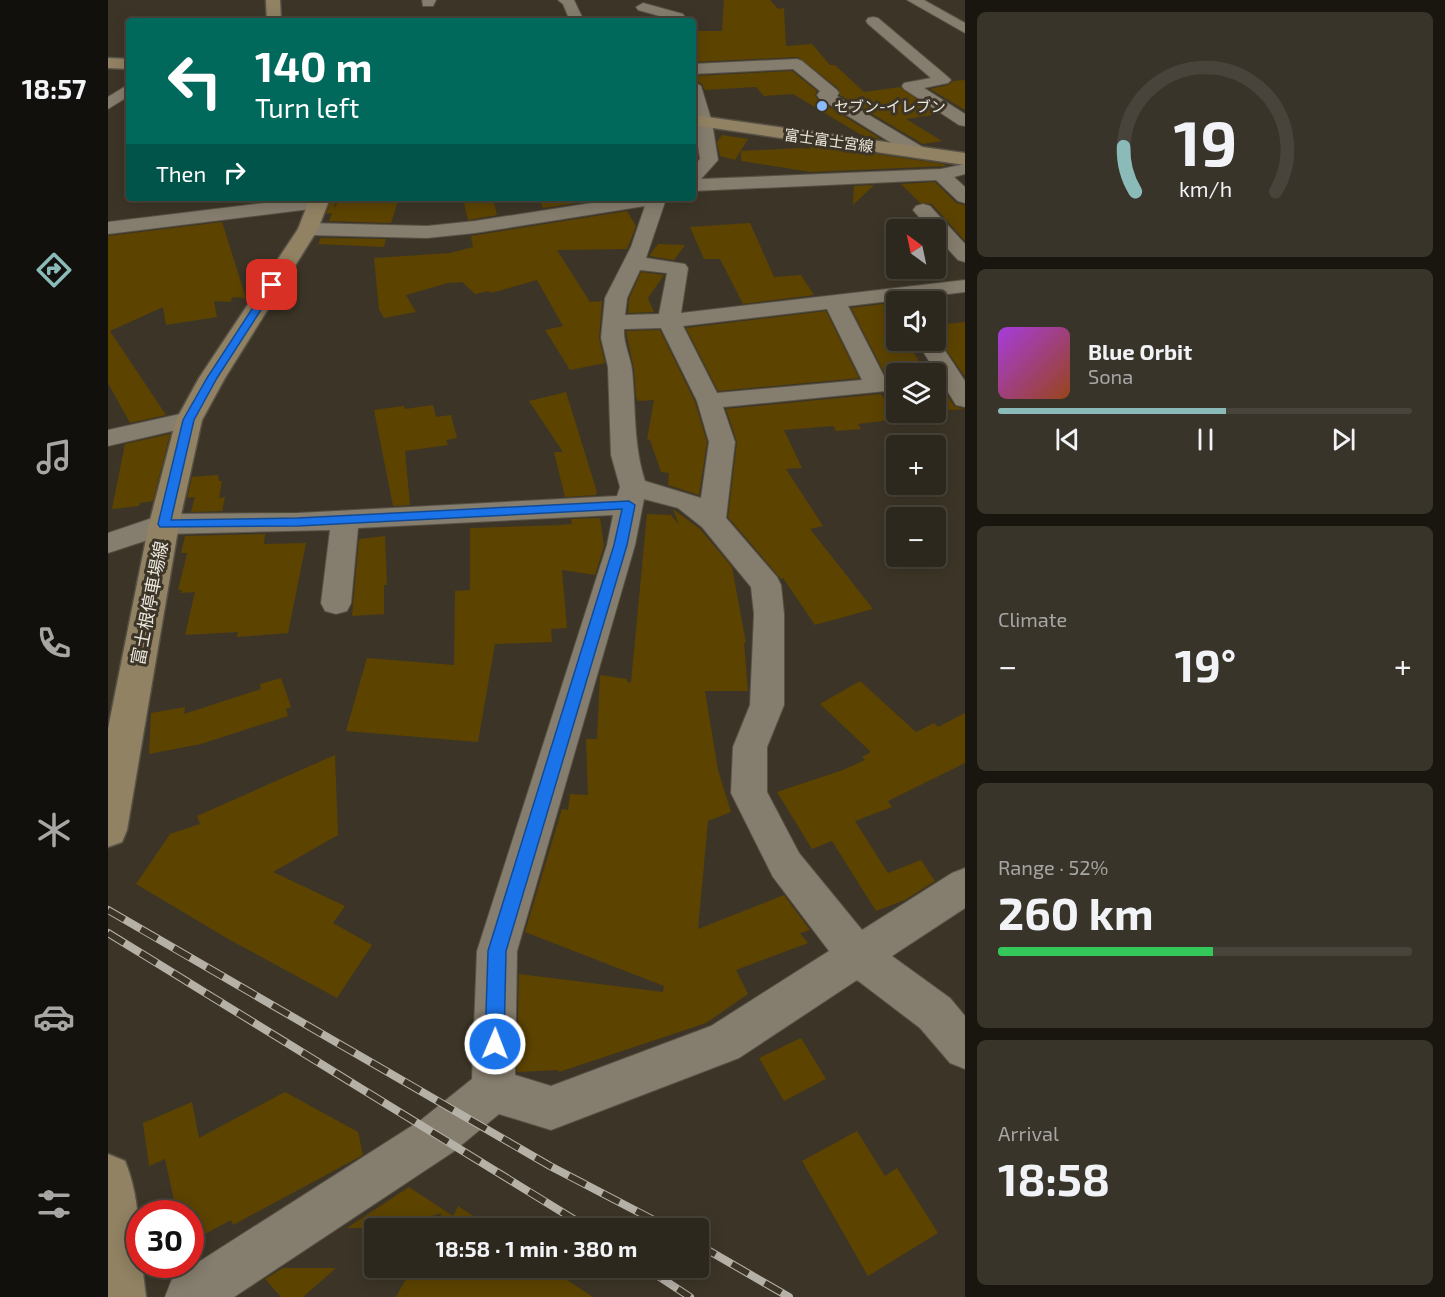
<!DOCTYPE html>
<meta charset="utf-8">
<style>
:root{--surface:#2d281d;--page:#39342a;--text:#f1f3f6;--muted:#a7a6a4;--line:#48443b;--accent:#8bbbb9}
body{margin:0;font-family:"Exo 2","Noto Sans JP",sans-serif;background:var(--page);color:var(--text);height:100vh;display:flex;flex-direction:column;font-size:22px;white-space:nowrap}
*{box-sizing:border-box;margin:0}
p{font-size:20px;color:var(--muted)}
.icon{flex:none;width:33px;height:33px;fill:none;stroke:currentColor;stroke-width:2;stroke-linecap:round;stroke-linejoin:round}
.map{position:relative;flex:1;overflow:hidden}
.side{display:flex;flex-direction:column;gap:12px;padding:12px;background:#191610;width:480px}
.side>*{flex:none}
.banner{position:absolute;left:18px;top:18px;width:570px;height:183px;border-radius:6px;box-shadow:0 3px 15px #0003,0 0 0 2px var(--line);background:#00695c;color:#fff;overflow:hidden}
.needle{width:39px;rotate:327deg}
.tools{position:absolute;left:778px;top:219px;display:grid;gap:12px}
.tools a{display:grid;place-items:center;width:60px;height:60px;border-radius:6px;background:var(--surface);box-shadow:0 3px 15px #0003,0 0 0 2px var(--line);font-size:30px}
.speed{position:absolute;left:18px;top:1200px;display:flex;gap:12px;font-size:30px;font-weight:700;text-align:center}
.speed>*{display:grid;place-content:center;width:78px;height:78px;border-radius:50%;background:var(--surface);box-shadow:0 3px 15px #0003,0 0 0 2px var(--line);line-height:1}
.speed .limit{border:9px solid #d22;background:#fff;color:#111}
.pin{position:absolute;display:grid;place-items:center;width:51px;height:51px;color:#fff;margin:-26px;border-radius:12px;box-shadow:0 3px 9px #0006}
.me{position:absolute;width:66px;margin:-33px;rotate:1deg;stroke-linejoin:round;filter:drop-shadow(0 0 4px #0008)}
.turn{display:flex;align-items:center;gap:21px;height:126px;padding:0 30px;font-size:27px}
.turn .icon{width:78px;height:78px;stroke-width:2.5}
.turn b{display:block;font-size:42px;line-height:51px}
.then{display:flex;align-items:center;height:57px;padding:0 30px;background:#0003;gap:12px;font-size:22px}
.big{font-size:45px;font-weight:700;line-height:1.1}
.side .widget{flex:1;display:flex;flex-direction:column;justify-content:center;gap:9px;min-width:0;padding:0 21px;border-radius:9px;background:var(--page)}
.side .dial{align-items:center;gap:0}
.dial svg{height:156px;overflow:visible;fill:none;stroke:var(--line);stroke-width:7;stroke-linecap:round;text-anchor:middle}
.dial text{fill:var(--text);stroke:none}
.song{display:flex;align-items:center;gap:18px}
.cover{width:72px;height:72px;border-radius:9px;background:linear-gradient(135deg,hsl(280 70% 55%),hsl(20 70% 35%))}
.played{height:6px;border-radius:3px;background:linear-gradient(90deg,var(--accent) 55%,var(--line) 55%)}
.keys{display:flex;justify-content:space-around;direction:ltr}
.heat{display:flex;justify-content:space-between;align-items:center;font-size:33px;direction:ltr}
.charge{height:9px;border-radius:4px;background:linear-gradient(90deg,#34c759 52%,var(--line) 0)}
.trip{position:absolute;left:256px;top:1218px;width:345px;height:60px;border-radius:6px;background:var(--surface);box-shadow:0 3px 15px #0003,0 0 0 2px var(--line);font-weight:700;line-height:60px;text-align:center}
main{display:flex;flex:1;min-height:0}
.dock{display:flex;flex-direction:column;width:108px;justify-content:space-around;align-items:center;background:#12100c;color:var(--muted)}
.dock .icon{width:42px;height:42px}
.dock .current{color:var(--accent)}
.dock b{font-size:27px;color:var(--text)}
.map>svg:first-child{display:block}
.building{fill:#5c4300}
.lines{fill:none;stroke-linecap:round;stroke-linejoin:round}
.street-casing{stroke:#575146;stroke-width:2}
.secondary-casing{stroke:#575146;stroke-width:3}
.street{fill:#857d6d;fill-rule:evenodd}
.secondary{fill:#918263;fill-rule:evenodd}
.rail-casing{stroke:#b6b1a7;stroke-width:8}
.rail{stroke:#3c3527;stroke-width:6;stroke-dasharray:19;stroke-linecap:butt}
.route{fill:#1a73e8;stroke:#114b97;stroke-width:1.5}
.poi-dot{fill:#8abafc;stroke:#3c3527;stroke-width:2}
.labels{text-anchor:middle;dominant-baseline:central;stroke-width:6;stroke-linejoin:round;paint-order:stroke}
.far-poi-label{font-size:15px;fill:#ebe7de;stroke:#3c3527;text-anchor:start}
.far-street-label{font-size:15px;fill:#ebe7de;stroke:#3c3527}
.street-label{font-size:18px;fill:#ebe7de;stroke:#3c3527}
</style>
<main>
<nav class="dock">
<b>18:57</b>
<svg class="icon current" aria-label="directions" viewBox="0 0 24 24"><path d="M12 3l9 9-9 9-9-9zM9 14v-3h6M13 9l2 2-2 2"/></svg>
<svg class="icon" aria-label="music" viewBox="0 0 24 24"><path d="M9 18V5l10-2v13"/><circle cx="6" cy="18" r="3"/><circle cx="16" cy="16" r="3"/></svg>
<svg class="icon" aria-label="phone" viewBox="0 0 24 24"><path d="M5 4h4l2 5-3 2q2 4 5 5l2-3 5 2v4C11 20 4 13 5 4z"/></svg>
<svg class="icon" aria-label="climate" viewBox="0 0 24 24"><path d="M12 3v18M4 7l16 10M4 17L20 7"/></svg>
<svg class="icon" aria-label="car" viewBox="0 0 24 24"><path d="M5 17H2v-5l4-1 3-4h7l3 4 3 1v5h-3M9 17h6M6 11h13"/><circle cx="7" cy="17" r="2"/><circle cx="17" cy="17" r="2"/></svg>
<svg class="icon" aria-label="filters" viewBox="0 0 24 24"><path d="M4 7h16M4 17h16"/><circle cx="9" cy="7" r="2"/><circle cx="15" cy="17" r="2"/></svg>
</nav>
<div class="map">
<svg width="857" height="1297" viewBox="0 0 857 1297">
<rect width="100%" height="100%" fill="#3c3527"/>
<!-- building -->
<path class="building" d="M616 0H662L670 9 676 8 678 46 704 44 722 65H727L756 92 792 87 830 114 798 119 834 141 815 144 732 95 730 88 690 57 585 62V31H614Z
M684 71 709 91 707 95 710 100 773 139 755 136 685 94 656 96 648 87 597 90 594 84 585 79V76Z
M857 80V110L822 89 840 85 845 81Z
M614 135 640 139 627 160 612 156 609 142Z
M713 146 836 164 838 166 703 172 633 161V151L692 148 703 149 701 147Z
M827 182 848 203 857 205V241L824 204 812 203 793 184Z
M766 185 745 205 746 186Z
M224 198H226L227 208 231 198H291L283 223 221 221 224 213 218 214Z
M355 198H385L389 215 360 220Z
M431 198H501L435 208Z
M519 211 528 226 519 249 449 250 482 302 494 301 491 338 497 363 462 370 437 330 455 326 429 280 383 293 381 291 367 294 354 282 340 283 298 295 308 312 276 318 271 309 266 258 342 253 365 247 363 236Z
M114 222 138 298 125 297 122 302 106 301 109 317 58 325 55 307 2 331 58 415 22 423 0 383V236Z
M642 223 666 277 693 275 706 295 635 304 612 259H596L582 227Z
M213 238 278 239 276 247 210 244Z
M550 244 577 245 566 260 541 256Z
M533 272 556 275 540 298 546 312 520 313 521 299Z
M775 304 789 327V340H798L819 374H777L743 308Z
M718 311 751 378 610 391 578 328Z
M857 322V377L828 335V325Z
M552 330 587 402 599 442 591 495 560 485 561 473 553 472 542 440 539 439 546 400 530 401 528 397 526 370 518 331Z
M828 377 846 406 857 409 828 411Z
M458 392 489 492 488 495 457 497 446 452H455L421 401Z
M773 394 791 419 750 424 753 429 728 431 725 426 676 430 694 468 678 469 715 526 702 529 765 609 707 625 675 578 673 579 620 517 629 442 618 409Z
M325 405 328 417 343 415 349 438 338 440 340 445 297 451 302 505 285 506 266 410 296 406 297 409Z
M62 434 45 501 32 503 31 506 4 509 17 444Z
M110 475 111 481H114L111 498 117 497 114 511 83 512 87 497 79 498 84 477Z
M565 509 592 529 624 567 638 643H636L640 691H597L610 770 623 812 600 821 590 929 676 895 702 930 692 933 700 943 628 970 640 994 598 1023 451 1072 450 1070 409 1072 411 974 555 992 556 986 417 932 454 809 460 810 462 794 480 795 478 739H489L492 675 519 679V682H523L539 514 563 515 571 525Z
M492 518 496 546 487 575 454 570 459 628 443 629 444 642 387 644 370 742 238 731 259 658 346 665 347 591 362 590V528L453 525 464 524 463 519Z
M157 534 156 544 198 543 180 633 129 637 130 632 77 635 87 592 73 593 74 590H70L79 553H73L77 536Z
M277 536 279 585H276V614L244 616 251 539Z
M173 678 183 707 178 709 180 716 93 744 41 754 43 713 77 707 76 714 153 689 152 684Z
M752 681 808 732 826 723 830 727 857 713V763L780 801 784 807 747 821 780 873 813 860 827 881 797 900 768 911 724 841 704 849 669 792 735 770 757 760 754 757 763 752 712 704Z
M227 755 230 835 165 872 237 906 225 923 264 945 229 998 122 940 28 884 62 834 92 824 89 816Z
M693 1038 718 1079 676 1101 651 1058Z
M177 1092 250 1132 255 1155 125 1225 123 1220 82 1242V1214H69L57 1159 41 1166 35 1123 84 1102 91 1138Z
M749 1131 777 1176 789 1168 830 1233 760 1276 694 1161Z
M301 1187 345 1216 350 1206 384 1228H325L334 1213 281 1228H239Z
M175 1268H228L195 1297H173L157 1279Z
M304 1268H441L485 1297H288Z"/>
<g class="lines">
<defs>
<path id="street" d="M314 0H328L325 6H315Z
M450 0H466L476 21H462L455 4Z
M799 0H816L857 23V33Z
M535 3 575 14 577 17 569 21 530 10 528 7Z
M765 17 770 18 840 77 843 80 840 83 816 88 857 114V126L851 125 796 89 794 86 796 83 823 78 760 24 758 21 760 18Z
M689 59 694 61 729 90 731 93 729 96 818 149 821 153 818 157H806L711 98 709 95 712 91 685 69 585 74V64Z
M585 81 593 86 604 122 610 160 593 179 833 169 857 164V174L846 177 857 187V203L850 201 828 180 585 191V166L592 159 585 113Z
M21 84V96L0 109V97Z
M197 198H218L220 202 218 206 211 208 0 234V222Z
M516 198H561L557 202 538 258 577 264 580 268 573 313 857 280V292L740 306 781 386 778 391 615 407 627 442 618 518 669 577 673 585 676 614V705L659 747V792L691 853 754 930 844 873 857 868V908L784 956 842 998 857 1016V1069L842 1063 812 1028 749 980 631 1058 443 1130 391 1114 345 1152 126 1297H57L64 1279 313 1120 364 1079 369 951 499 545 505 515 250 528 243 603 239 611 228 614 217 611 213 603 222 530 58 534 0 553V533L56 514 190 513 509 496 512 487 503 455 500 367 493 338 497 298 523 247 537 206 367 233 319 238 200 235 193 233 190 229 193 225 200 223 319 226 367 221ZM532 270 559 273 551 314 517 315 519 298ZM719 309 754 380 609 393 575 326ZM553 328 589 401 601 442 593 498 537 481C525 443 528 409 524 370 522 355 515 343 516 329ZM536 499 570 508 594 527 643 587 646 614 642 705 625 747 623 793 665 877 721 951 603 1026 443 1086 407 1075 409 951 527 545Z
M815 204 822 206 857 244V262L850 260 828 236V230H822L805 210 808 206Z
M828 337 857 381V407L848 405 808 340H828Z
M81 412 90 415 94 420 90 425 0 446V430Z"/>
<path id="secondary" d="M158 0H172L173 21H159Z
M0 58 21 59V69L0 68Z
M585 115 857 153V165L585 125Z
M202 198H222L210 229 117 378 94 420 71 524 19 830 14 842 0 847V729L41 524 68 420 91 378 190 229Z
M0 1154 17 1161C30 1192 32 1230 32 1264H34L38 1297H0Z"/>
</defs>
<!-- street casing -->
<use href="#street" class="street-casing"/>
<!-- secondary casing -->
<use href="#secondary" class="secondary-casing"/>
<!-- street -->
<use href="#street" class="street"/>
<!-- secondary -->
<use href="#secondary" class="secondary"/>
<defs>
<path id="rail" d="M0 910 442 1166 561 1228
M0 933 480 1228
M591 1245 681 1297
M538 1268 582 1297"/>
</defs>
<!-- rail casing -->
<use href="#rail" class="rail-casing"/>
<!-- rail -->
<use href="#rail" class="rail"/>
</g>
<!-- route -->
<path class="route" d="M161 283 169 285 109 378 86 420 63 520 190 518 521 501 527 505 519 545 398 951 396 1044 393 1050 387 1053 380 1050 377 1044 380 951 506 545 514 509 190 526 52 527 50 524 75 420 99 378Z"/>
<!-- markers -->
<circle class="poi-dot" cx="714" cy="106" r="6"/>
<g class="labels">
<!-- far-poi labels -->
<g class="far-poi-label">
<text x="726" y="106">セブン-イレブン</text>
</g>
<!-- far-street labels -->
<g class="far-street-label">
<text transform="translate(721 140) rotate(8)">富士富士宮線</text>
</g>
<!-- street labels -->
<g class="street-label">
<text transform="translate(41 603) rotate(-79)">富士根停車場線</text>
</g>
</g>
</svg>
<div class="tools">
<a><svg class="needle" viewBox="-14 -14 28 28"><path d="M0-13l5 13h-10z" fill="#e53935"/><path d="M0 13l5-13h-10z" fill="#a7a6a4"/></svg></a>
<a><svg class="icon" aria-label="sound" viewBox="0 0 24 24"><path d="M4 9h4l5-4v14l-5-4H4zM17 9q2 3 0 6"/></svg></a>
<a><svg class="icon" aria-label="layers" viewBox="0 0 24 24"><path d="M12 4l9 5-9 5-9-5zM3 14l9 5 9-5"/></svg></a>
<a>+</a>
<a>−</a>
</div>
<div class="speed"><div class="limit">30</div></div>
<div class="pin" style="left:164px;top:285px;background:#d93025"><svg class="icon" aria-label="arrive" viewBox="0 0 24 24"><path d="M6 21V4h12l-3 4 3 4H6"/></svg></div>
<svg class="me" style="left:387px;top:1044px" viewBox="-20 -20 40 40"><circle r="17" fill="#1a73e8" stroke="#fff" stroke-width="3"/><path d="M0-11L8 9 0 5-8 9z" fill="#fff"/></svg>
<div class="trip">18:58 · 1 min · 380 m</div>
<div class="banner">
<div class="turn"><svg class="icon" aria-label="left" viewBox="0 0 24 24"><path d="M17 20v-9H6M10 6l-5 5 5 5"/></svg><div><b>140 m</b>Turn left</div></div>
<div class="then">Then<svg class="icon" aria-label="right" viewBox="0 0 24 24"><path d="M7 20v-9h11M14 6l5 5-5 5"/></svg></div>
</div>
</div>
<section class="side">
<div class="widget dial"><svg viewBox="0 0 100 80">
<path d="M14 69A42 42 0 1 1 86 69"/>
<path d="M14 69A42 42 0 0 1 8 46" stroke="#8bbbb9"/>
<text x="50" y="56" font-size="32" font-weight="700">19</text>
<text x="50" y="72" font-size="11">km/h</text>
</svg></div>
<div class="widget">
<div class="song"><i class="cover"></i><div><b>Blue Orbit</b><p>Sona</p></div></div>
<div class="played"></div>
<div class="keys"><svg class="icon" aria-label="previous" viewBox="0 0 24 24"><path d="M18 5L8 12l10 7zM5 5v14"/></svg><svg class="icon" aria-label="pause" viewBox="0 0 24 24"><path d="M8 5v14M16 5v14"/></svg><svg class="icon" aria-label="next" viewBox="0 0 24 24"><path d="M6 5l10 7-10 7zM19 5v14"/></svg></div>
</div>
<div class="widget"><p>Climate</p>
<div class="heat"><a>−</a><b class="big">19°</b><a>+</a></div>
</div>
<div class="widget"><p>Range · 52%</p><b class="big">260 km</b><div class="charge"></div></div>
<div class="widget"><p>Arrival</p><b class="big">18:58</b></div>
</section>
</main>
